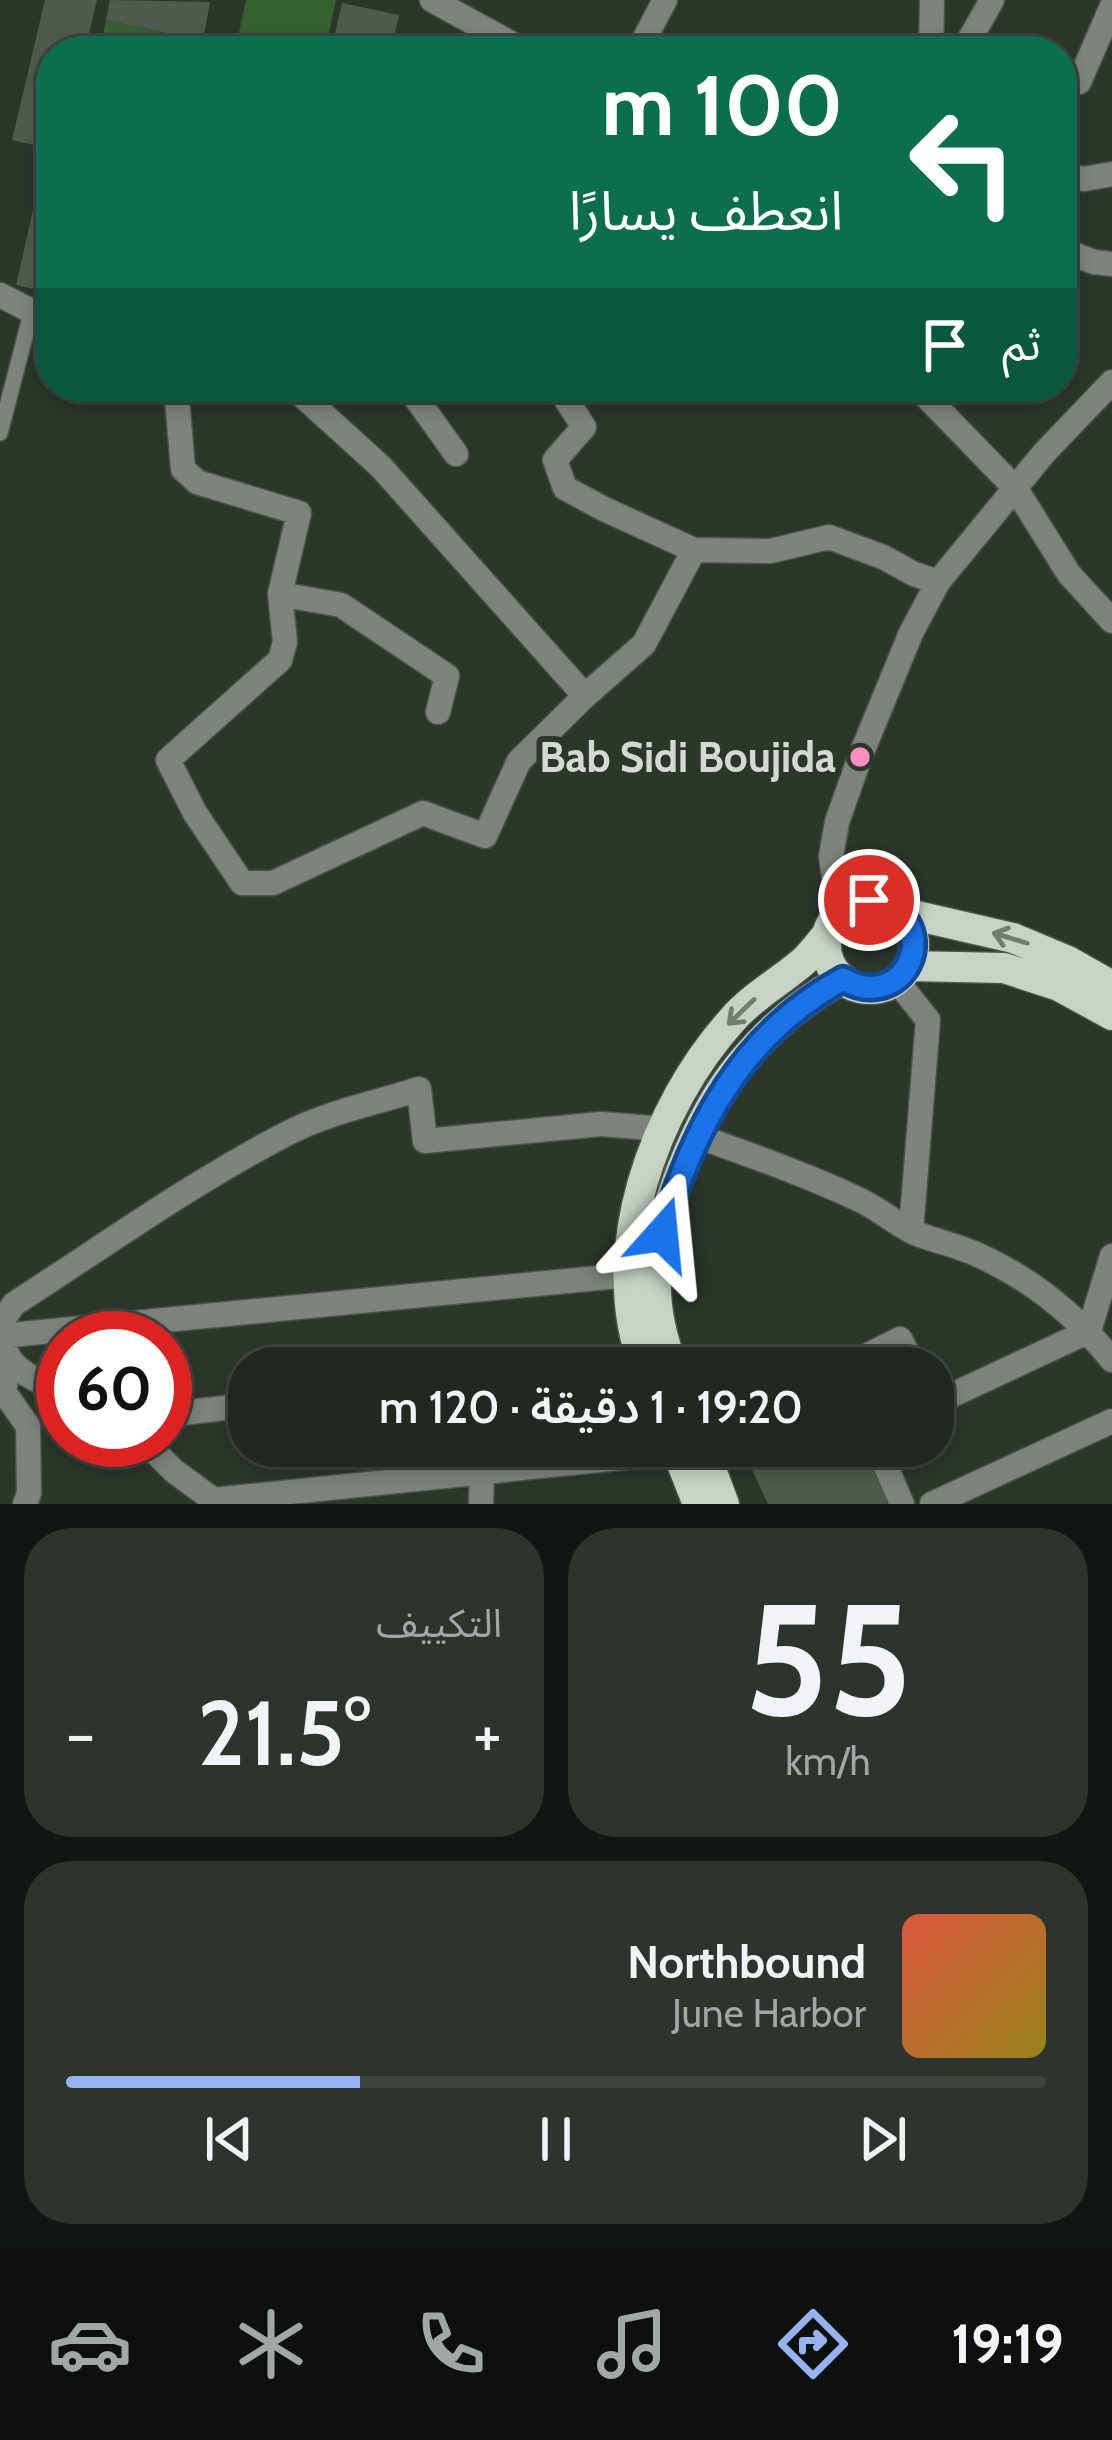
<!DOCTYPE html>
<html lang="ar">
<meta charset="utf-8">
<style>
:root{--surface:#212820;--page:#2d342d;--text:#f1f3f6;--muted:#a2a6a5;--line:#3e443e;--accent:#95b2f1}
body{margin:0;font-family:Cabin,"Noto Sans Arabic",sans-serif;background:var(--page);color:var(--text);direction:rtl;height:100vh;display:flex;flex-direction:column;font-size:45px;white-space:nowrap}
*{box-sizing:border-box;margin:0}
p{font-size:39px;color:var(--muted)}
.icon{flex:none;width:66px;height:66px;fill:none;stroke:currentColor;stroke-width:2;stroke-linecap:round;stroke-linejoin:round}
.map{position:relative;height:1504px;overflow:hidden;direction:ltr}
.drawer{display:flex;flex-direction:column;gap:24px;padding:24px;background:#121612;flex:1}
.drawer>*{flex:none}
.top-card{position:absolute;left:36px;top:36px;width:1041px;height:366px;border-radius:48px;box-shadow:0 6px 18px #0003,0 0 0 3px var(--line);direction:rtl;background:#0b6e4f;color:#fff;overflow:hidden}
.speed{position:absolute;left:36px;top:1311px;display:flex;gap:24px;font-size:60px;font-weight:700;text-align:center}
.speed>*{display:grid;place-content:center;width:156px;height:156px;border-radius:50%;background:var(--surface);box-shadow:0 6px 18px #0003,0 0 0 3px var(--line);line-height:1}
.speed .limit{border:18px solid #d22;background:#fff;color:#111}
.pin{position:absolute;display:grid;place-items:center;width:102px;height:102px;color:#fff;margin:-51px;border:6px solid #fff;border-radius:50%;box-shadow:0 3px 12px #0007}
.me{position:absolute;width:132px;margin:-66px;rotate:18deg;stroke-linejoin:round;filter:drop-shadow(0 0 9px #0008)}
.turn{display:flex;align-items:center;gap:42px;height:252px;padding:0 36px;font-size:54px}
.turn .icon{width:156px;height:156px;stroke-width:2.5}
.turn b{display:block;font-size:84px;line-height:102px}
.then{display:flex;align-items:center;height:114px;padding:0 36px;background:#0003;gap:24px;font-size:45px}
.big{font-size:90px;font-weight:600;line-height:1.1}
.drawer .card{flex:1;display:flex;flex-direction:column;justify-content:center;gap:18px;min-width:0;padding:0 42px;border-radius:48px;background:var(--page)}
.drawer .dial{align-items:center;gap:0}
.dial b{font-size:156px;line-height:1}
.song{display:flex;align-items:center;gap:36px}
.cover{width:144px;height:144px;border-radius:18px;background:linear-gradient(135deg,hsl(10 70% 55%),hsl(50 70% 35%))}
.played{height:12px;border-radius:6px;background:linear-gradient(90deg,var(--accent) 30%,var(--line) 30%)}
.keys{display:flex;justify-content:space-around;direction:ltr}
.heat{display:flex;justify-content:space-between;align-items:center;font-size:66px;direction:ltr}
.drawer .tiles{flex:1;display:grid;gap:24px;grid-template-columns:1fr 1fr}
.card:last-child{grid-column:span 2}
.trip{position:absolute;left:228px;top:1347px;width:726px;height:120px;border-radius:48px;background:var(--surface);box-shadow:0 6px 18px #0003,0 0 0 3px var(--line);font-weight:600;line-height:120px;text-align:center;direction:rtl}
.dock{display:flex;height:192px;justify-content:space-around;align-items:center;background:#0d100d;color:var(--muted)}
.dock .icon{width:84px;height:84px}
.dock .active{color:var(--accent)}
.dock b{font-size:54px;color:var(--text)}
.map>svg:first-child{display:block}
.pitch{fill:#356131}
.building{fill:#505b4f}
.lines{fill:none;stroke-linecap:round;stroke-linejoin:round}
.lane-casing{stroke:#4a5449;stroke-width:18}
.street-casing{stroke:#4a5449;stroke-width:27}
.primary-casing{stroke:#4a5449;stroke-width:33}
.lane{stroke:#7e837d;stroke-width:15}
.street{stroke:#7e837d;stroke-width:24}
.primary{stroke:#c8d3c7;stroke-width:30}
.oneway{stroke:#727d71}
.route-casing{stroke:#114b97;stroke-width:30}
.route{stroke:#1a73e8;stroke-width:21}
.poi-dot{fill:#fd8ec0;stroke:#2c362b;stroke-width:4.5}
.labels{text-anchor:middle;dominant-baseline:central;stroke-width:12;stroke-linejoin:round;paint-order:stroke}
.poi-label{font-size:42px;font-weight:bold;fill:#d4dad3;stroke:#2c362b;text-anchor:end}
</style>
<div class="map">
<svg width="1112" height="1504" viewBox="0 0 1112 1504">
<rect width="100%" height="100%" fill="#2c362b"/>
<!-- pitch -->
<path class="pitch" d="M246 0H336L325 51H235Z
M106 20 196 40 194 51H99Z"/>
<!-- building -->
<path class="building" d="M45 0H97L85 51H51V293L16 285 47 148 12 140Z
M110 0 210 2 203 41 106 20Z
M342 3 399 15 391 51H331Z
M741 1446H868L895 1504H768Z"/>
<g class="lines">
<defs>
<path id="lane" d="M0 433 32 310"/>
<path id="street" d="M432 0 525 51
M638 51 665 0
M931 51 932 0
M963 51 992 0
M1079 82 1112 6
M1062 175 1084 179 1112 174
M1062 250 1094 262 1112 264
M0 295 51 321
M176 387 183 469 197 482 299 513 280 594 285 642 280 660 168 760 195 813 242 883H273L423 813 485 836 519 761 585 696 381 467 293 387
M408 387 456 454
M558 387 584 427 555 460 565 488 604 509 694 550 771 551 829 537 883 557 914 574 938 582
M917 387 1016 489 1069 574 1112 621
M280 594 341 605 447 676 438 712
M585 696 644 644 694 550
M839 914 831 856 837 822 860 757 911 633 938 582 1044 453 1112 382
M896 980 928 1020 911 1231
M697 1136C753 1156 807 1175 860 1200 879 1209 896 1224 915 1233 935 1241 956 1245 976 1254 1030 1278 1075 1314 1112 1360
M0 1329 1 1322 14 1304C104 1246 193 1182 288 1133 329 1112 376 1103 419 1089L425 1141 601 1124 664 1129
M0 1336 629 1275
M6 1352C15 1373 43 1383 63 1392
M9 1362 4 1392 28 1426 29 1493 25 1504
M569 1368 641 1359
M852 1368 868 1355 900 1339 915 1368
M933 1404 1089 1331 1112 1256
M165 1415 249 1405
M143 1440 174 1471 219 1504
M877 1446 902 1504
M213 1500 678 1452 690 1448
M481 1504 482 1473
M932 1504 1112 1421"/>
<path id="primary" d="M826 945a44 44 0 1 1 88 0a44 44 0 1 1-88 0Z
M900 912 1013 938 1068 961 1112 986
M909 966 1004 968 1059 986 1112 1015
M645 1368C600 1254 654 1106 733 1019 753 996 781 981 804 961 812 953 820 943 828 933
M673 1368C662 1338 655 1311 656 1279 656 1217 699 1115 738 1067 766 1032 803 1000 843 979
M675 1446 698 1504
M702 1446 724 1504"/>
</defs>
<!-- lane casing -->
<use href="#lane" class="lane-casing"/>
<!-- street casing -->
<use href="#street" class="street-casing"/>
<!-- primary casing -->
<use href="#primary" class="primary-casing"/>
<!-- lane -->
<use href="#lane" class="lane"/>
<!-- street -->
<use href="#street" class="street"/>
<!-- primary -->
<use href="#primary" class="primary"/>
</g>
<!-- one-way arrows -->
<defs><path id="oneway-shaft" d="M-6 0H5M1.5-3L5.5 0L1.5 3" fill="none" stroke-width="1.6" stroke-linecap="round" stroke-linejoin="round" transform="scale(3)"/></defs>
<g class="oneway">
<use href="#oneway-shaft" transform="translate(1010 938) rotate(-163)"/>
<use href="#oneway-shaft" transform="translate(741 1012) rotate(136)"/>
</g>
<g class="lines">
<defs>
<path id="route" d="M662 1234C693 1127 742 1034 843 979 908 1017 949 915 869 900"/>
</defs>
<!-- route casing -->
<use href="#route" class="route-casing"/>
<!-- route -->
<use href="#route" class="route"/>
</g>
<!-- markers -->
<circle class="poi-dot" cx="860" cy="757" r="12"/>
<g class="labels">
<!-- poi labels -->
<g class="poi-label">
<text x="836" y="757">Bab Sidi Boujida</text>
</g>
</g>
</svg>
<div class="speed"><div class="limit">60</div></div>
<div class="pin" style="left:869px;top:900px;background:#d93025"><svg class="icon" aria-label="arrive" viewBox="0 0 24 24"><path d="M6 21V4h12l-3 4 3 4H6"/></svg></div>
<svg class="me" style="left:662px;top:1234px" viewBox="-20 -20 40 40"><path d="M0-17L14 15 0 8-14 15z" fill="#1a73e8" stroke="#fff" stroke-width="4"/></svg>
<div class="trip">19:20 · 1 دقيقة · 120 m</div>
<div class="top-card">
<div class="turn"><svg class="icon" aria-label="left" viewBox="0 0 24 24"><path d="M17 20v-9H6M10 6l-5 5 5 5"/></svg><div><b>100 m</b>انعطف يسارًا</div></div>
<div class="then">ثم<svg class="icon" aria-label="arrive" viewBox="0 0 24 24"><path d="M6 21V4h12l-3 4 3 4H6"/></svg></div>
</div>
</div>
<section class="drawer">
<div class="tiles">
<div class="card dial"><b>55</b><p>km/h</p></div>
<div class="card"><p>التكييف</p>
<div class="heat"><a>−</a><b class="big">21.5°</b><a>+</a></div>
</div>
<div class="card">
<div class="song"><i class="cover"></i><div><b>Northbound</b><p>June Harbor</p></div></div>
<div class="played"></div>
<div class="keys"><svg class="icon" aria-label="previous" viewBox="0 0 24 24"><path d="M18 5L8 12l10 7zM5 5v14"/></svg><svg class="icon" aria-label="pause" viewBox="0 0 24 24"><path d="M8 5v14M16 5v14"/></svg><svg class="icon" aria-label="next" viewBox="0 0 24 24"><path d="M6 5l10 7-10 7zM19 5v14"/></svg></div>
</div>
</div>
</section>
<nav class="dock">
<b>19:19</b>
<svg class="icon active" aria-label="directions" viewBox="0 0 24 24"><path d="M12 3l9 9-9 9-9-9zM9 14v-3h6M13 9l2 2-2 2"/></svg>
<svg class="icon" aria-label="music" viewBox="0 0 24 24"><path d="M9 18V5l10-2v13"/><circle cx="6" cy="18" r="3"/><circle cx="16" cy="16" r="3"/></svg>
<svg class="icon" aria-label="phone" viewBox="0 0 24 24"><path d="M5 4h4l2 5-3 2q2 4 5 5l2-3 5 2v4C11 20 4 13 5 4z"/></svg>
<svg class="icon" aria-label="climate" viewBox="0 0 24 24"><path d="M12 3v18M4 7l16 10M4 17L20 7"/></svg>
<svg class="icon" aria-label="car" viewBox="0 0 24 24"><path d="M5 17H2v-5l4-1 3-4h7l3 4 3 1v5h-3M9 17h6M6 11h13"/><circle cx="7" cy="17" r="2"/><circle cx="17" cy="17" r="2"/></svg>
</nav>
